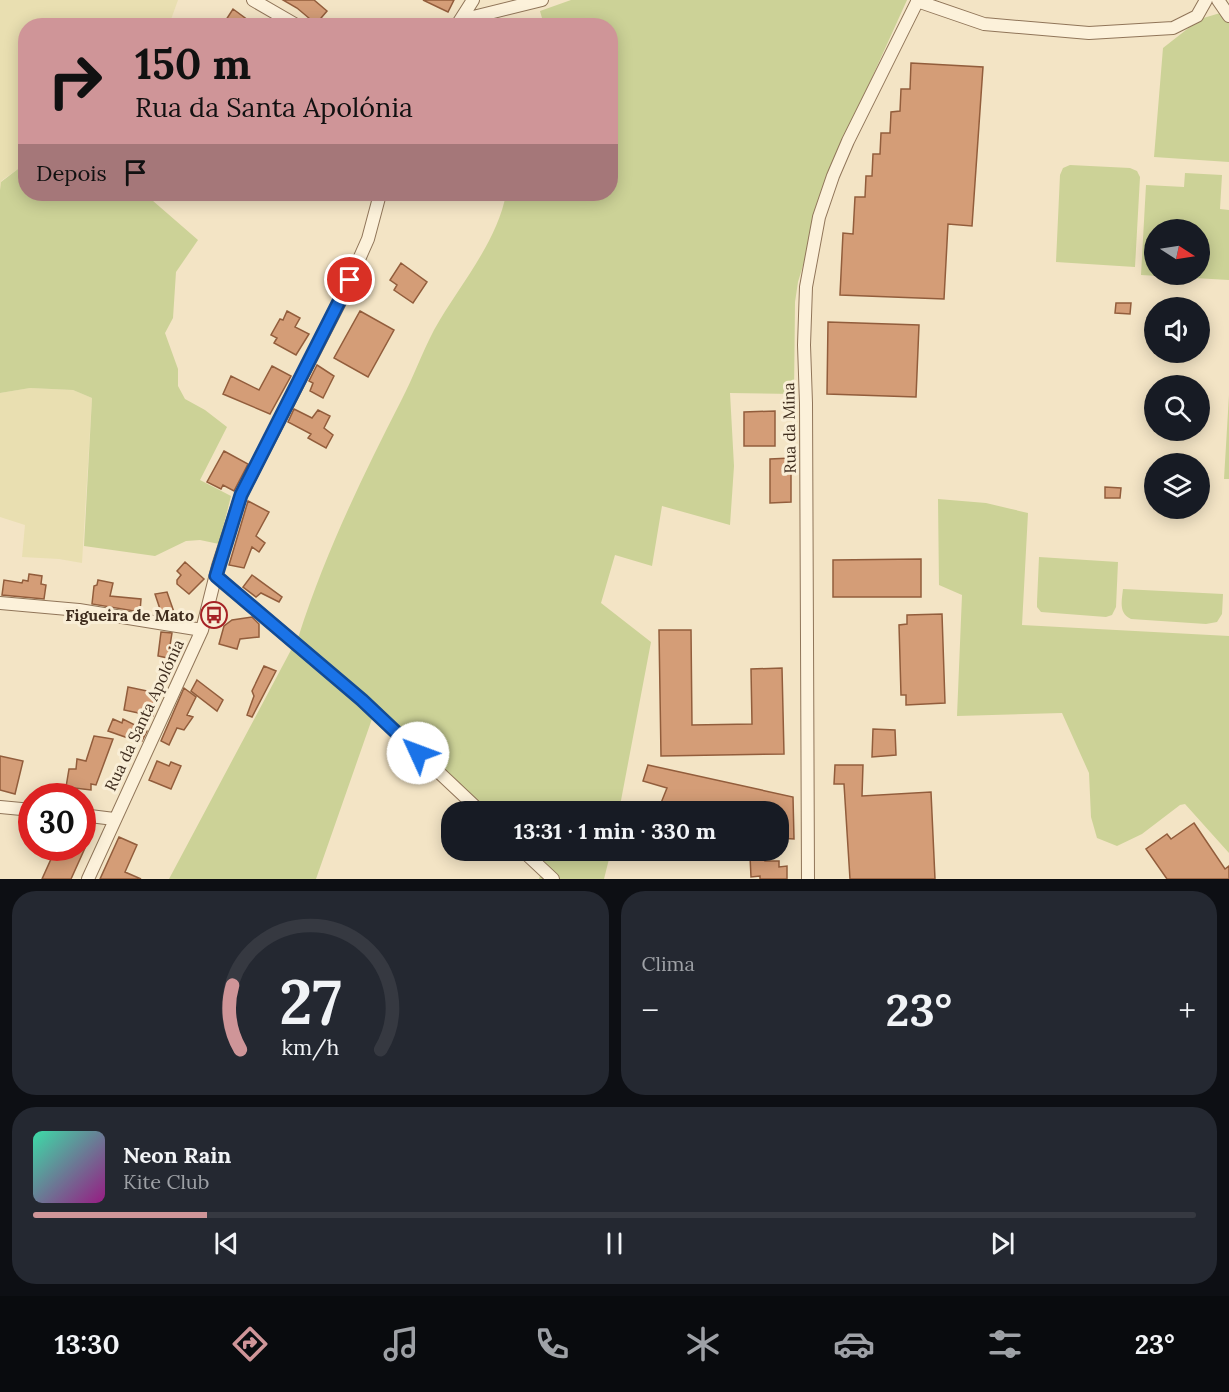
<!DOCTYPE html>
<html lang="pt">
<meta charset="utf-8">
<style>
:root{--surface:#171b24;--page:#242831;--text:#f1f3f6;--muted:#9ea1a6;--line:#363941;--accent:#cf9598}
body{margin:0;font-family:Lora,serif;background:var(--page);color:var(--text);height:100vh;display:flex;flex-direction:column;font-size:22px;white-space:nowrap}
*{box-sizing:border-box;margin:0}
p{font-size:20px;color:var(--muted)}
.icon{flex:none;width:33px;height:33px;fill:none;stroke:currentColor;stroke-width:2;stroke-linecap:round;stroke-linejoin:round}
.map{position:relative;height:879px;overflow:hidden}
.side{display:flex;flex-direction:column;gap:12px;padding:12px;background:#0d0f14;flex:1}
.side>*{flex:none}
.guide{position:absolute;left:18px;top:18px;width:600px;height:183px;border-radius:24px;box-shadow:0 3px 15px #0003;background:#cf9598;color:#111;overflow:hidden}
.needle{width:39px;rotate:102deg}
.buttons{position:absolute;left:1144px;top:219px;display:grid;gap:12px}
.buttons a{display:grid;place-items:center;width:66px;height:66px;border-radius:50%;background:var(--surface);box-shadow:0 3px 15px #0003;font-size:30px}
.speed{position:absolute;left:18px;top:783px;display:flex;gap:12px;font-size:30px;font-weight:700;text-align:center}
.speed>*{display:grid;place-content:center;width:78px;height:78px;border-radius:50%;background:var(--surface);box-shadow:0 3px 15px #0003;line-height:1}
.speed .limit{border:9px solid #d22;background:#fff;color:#111}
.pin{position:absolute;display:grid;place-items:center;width:51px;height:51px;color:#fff;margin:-26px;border:3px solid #fff;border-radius:50%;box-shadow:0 2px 6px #0007}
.me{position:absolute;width:66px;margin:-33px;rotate:313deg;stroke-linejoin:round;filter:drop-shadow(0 0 4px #0008)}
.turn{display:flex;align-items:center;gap:21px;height:126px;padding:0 18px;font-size:27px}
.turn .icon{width:78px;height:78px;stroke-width:2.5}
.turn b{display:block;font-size:42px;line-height:51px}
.then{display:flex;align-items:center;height:57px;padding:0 18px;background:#0003;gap:12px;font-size:22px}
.big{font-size:45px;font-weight:700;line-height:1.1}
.side .card{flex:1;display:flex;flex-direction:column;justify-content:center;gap:9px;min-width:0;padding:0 21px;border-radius:24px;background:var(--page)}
.side .dial{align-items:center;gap:0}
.dial svg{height:156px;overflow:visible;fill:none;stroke:var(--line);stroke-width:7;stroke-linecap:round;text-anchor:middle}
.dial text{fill:var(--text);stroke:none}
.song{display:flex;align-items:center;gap:18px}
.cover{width:72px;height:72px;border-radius:9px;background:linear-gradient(135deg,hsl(160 70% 55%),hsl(310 70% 35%))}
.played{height:6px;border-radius:3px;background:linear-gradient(90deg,var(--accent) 15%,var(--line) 15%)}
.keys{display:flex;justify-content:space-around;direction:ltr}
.heat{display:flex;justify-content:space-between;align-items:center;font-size:33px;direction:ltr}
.side .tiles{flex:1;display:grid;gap:12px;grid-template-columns:1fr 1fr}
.card:last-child{grid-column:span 2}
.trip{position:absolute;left:441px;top:801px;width:348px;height:60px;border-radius:24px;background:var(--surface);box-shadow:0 3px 15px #0003;font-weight:700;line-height:60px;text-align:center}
.tabs{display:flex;height:96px;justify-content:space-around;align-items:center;background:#090b0e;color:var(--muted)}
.tabs .icon{width:42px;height:42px}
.tabs .selected{color:var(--accent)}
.tabs b{font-size:27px;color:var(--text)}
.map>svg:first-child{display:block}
.farmland{fill:#e9dfb1}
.green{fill:#ccd297;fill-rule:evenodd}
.building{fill:#d49d77;stroke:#925d3c;stroke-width:1.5}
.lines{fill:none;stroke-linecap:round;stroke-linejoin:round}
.minor-casing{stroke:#907559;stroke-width:14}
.minor{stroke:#fcf1da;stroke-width:12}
.route-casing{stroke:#114b97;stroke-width:15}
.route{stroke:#1a73e8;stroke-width:10}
.labels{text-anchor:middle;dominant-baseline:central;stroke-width:6;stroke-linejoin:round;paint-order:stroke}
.street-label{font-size:16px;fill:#3f2d1e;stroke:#f9eed6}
.poi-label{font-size:16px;font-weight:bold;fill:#3f2d1e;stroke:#f9eed6;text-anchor:end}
</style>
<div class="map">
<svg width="1229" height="879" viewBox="0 0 1229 879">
<rect width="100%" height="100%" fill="#f3e4c5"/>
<!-- farmland -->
<path class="farmland" d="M0 0H178L169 25 26 26 25 167 18 169 1 181 0 190Z
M30 388 73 390 92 398 82 563 59 559 22 557 25 525 0 517V393Z"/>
<!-- green -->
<path class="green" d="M571 0H907L869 84 829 180 798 282 795 302 794 394 730 393 734 466 730 525 662 506 652 566 615 555 601 603 651 642 619 811H486L373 716 316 879H169L299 635C325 554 362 477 401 401 413 378 422 353 434 330 458 287 497 243 506 194H610V26L544 25 540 11Z
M1229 5V162L1154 157 1163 48 1200 19 1227 11Z
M1070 165 1130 168 1137 171 1140 177 1135 267 1056 262 1060 175 1063 168Z
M25 167 26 194H145L198 240 176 272 173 318 165 333 178 369V386L185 399 205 410 227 427 200 480 231 496 219 544 200 540 186 541 155 556 84 546 92 398 73 390 30 388 0 393V190L1 182 18 169Z
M1185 173 1222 175 1220 209 1229 210V280L1141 275 1146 185 1184 187ZM1155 230H1200V274H1155Z
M1229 395V479H1224Z
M938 499 986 503 1028 513 1022 625 1229 636V853L1185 804 1180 805 1142 834 1117 846 1097 838 1091 817 1089 773 1062 713 957 716 962 595 939 585Z
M1039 557 1118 562 1116 607 1112 615 1106 617 1041 612 1037 607V602Z
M1123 589 1223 594 1222 614 1217 622 1206 624 1131 619C1118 613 1122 600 1123 589Z
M527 851H611L604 879H539L543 866Z"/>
<!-- building -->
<path class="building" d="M283 0H314L327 11 316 24 297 8Z
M423 0H454L448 12Z
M233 9 256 26H222Z
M911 63 983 67 972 226 948 224 944 299 840 295 843 233 853 234 855 197H865L866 176H872L873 154H880L881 133H890L891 112 900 111 901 89H910Z
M401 263 427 282 413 303 394 290 397 285 390 280Z
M1116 303H1131L1130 314 1115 313Z
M287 311 300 318 295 327 309 334 296 355 274 343 277 338 271 335 280 319 283 320Z
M360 311 394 330 368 377 334 358Z
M828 322 919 325 916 397 827 394Z
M317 365 334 376 323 398 310 391 313 383 309 381Z
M272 366 291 376 270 414 223 394 231 376 259 390Z
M294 409 312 418 318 410 330 416 324 428 333 435 326 448 308 438 311 434 288 422Z
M775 411V446H744V412Z
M224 451 248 464 234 491 223 485 221 489 207 482Z
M791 458V502L770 503V459Z
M1105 487 1121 488 1120 498H1105Z
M248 501 269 512 256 536 265 543 259 552 252 547 244 568 229 565Z
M921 559V597H833V560Z
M185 562 204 579 189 594 177 584V580L181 575 177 571Z
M29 574 42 576 41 584 46 585 44 599 2 595 4 580 22 583 23 580 28 581Z
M252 575 282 597 279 602 261 593 256 597 243 587Z
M98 580 113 583 110 596 141 599 140 612 92 604 94 586 97 585Z
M167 592 175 615 174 617 162 615 155 594Z
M942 614 945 703 906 705V695H901L899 625 907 624V615Z
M252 617 259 624V637L240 639 237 649 219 644 224 626 232 620Z
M659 630H691L692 725 752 724 751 669 782 668 784 754 661 756Z
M161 632 172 633 168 658 158 656Z
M264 666 276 671 252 717 247 715 254 696 252 691Z
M197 680 223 700 217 711 191 691Z
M128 687 157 693 153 716 124 710Z
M184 688 196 697 187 715 193 717 184 730 177 728 169 745 161 741Z
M113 719 122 723 123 719 147 731 142 741 129 736 128 738 108 731Z
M873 729 895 730 896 755 872 757Z
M94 736 113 739 96 785 91 784V790L66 787 69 769H76L77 759 86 761Z
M0 756 23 761 15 794 0 790Z
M157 761 169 766 171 762 181 766 171 789 149 780Z
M648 765 793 797 794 839 778 838V812H683L661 803 667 788 643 781Z
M835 765H863L862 796 931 792 935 879H850L844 784H834Z
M1194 823 1225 869 1229 866V879H1167L1146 849 1167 834 1171 839Z
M119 837 137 845 125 872 141 879H100Z
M56 848H85L71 879H42Z
M750 856H765V861H779V867L787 866V879H760V876L751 877Z"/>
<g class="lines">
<defs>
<path id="minor" d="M253 0 298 26
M1218 0 1229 16
M917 1 984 24 1089 33 1173 28 1197 16 1206 0
M461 20 542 0
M459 22 473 0
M216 576 362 700 481 812
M0 603 79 610 202 630
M0 807 32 810
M82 815 114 819
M522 850 553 879
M88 879 202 630 218 566 241 495 341 300 368 239 380 194
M808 879 806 403 804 345 806 287 819 217 833 176 848 141 918 0"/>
</defs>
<!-- minor casing -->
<use href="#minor" class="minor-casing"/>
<!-- minor -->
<use href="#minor" class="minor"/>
</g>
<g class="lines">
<defs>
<path id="route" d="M350 280 241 495 216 576 362 700 418 753"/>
</defs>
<!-- route casing -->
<use href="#route" class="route-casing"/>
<!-- route -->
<use href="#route" class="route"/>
</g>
<!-- icons -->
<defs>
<symbol id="bus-ring" viewBox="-11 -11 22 22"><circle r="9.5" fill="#f9eed6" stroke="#a52225" stroke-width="1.5"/><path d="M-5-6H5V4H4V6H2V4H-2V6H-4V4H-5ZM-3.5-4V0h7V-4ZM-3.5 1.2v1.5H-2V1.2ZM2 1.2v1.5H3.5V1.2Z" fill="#a52225"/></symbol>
</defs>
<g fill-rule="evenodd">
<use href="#bus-ring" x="199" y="600" width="30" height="30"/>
</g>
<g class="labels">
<!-- street labels -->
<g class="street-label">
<text transform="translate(789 428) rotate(-91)">Rua da Mina</text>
<text transform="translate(144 715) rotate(-65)">Rua da Santa Apolónia</text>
</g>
<!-- poi labels -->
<g class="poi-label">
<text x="194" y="615">Figueira de Mato</text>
</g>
</g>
</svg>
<div class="buttons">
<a><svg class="needle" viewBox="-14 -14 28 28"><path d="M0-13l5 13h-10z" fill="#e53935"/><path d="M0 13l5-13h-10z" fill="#9ea1a6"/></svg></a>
<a><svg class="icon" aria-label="sound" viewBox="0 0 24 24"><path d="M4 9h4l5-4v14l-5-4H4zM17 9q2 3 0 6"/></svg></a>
<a><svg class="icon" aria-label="search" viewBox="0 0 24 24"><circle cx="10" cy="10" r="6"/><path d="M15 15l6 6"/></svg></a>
<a><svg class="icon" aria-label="layers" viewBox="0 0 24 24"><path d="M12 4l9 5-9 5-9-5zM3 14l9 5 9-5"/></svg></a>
</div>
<div class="speed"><div class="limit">30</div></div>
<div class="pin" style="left:350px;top:280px;background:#d93025"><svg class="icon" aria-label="arrive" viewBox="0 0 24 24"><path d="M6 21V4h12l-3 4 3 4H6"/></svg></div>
<svg class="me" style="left:418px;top:753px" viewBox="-20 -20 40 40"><circle r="19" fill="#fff"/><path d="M0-13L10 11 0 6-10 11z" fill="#1a73e8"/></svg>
<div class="trip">13:31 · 1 min · 330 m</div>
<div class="guide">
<div class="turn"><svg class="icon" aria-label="right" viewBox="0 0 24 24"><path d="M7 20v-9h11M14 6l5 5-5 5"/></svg><div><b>150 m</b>Rua da Santa Apolónia</div></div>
<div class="then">Depois<svg class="icon" aria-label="arrive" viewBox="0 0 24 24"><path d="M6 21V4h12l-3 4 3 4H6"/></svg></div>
</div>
</div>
<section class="side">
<div class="tiles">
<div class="card dial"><svg viewBox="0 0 100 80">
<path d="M14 69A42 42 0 1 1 86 69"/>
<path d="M14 69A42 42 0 0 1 10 36" stroke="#cf9598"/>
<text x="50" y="56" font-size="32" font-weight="700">27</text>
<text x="50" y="72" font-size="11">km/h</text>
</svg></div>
<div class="card"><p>Clima</p>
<div class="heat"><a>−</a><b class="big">23°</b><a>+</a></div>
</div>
<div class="card">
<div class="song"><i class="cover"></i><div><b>Neon Rain</b><p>Kite Club</p></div></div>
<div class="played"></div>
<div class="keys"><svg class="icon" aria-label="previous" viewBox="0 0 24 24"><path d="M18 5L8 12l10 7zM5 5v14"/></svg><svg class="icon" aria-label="pause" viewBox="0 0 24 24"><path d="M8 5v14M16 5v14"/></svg><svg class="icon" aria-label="next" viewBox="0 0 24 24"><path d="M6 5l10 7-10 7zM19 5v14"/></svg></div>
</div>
</div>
</section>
<nav class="tabs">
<b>13:30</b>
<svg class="icon selected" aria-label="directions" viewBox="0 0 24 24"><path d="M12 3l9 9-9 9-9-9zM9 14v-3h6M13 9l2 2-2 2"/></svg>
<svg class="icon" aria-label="music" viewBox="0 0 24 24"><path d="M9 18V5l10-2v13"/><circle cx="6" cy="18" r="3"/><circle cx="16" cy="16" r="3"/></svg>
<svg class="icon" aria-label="phone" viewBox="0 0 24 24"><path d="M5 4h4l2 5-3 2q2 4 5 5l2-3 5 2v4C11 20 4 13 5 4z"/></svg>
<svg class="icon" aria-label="climate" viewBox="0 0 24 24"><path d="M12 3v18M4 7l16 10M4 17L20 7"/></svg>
<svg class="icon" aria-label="car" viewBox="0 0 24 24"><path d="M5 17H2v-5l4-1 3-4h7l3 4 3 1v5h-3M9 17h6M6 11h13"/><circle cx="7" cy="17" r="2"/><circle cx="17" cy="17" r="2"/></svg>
<svg class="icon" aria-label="filters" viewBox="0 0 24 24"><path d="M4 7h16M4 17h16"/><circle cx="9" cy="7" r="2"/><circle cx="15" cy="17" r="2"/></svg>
<b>23°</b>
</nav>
